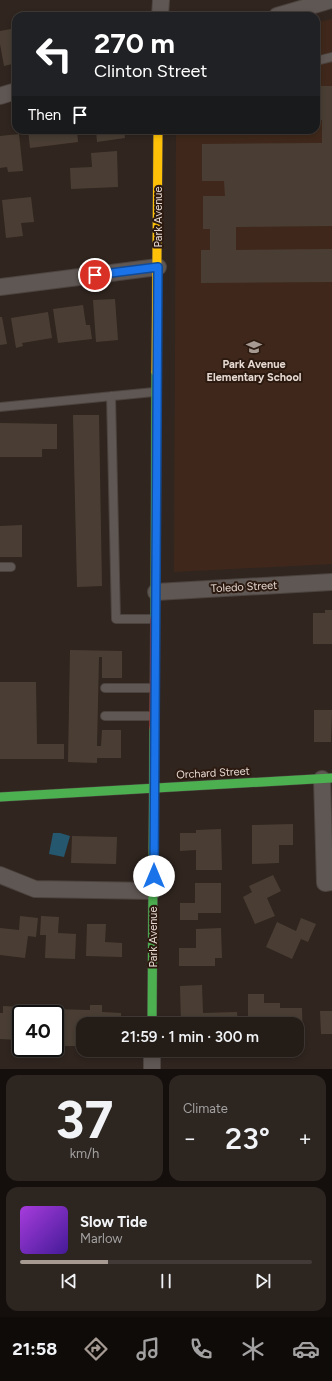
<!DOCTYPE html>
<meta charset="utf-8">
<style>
:root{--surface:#241c17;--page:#2c2520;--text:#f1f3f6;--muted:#a3a1a1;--line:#413a36;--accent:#a69a93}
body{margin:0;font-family:Figtree,sans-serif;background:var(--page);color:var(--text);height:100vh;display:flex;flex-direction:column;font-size:15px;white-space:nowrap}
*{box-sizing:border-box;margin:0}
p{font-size:13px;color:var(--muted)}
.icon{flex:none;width:22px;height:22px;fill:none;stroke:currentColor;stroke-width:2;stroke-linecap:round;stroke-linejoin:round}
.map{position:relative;height:1069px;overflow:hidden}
.details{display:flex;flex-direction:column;gap:6px;padding:6px;background:#140f0d;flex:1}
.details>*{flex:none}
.top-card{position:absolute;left:12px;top:12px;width:308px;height:122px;border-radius:12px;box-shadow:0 2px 6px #0003,0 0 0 1px var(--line);background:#202124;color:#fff;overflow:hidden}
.speed{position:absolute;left:12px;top:1005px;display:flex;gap:8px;font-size:20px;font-weight:700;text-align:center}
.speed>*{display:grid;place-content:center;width:52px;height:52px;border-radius:50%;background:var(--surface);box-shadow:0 2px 6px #0003,0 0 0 1px var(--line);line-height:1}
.speed .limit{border:2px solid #111;border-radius:6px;background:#fff;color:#111}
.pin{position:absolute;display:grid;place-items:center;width:34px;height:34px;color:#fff;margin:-17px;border:2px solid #fff;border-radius:50%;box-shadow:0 1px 4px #0007}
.me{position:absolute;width:44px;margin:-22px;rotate:0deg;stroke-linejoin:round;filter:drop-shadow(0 0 3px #0008)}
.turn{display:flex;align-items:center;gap:14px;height:84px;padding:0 16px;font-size:18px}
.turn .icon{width:52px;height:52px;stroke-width:2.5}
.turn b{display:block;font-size:28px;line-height:34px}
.then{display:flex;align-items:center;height:38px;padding:0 16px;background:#0003;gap:8px;font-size:15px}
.big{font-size:30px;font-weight:600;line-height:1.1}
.details .tile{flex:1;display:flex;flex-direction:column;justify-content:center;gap:6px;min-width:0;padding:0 14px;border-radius:12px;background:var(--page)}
.details .dial{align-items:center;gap:0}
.dial b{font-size:52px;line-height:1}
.song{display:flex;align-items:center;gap:12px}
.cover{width:48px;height:48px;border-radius:6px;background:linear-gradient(135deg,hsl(280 70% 55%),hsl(260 70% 35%))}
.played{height:4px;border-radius:2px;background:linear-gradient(90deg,var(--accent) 30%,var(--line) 30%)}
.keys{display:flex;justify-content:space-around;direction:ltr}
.heat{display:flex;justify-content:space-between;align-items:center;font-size:22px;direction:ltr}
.details .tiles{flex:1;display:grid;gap:6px;grid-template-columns:1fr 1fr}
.tile:last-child{grid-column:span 2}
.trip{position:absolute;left:76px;top:1017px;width:228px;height:40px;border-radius:12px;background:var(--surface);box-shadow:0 2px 6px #0003,0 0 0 1px var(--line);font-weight:600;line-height:40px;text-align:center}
.menu{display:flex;height:64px;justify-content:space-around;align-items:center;background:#0e0b09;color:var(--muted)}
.menu .icon{width:28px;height:28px}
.menu .current{color:var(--accent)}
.menu b{font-size:18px;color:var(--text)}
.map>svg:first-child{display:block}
.built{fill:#3f281b}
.water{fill:#25576e}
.building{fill:#4a3e34}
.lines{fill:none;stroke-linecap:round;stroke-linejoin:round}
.lane-casing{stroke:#4c433f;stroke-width:10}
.street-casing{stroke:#4c433f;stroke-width:18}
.fast-casing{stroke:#4c433f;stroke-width:10}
.slow-casing{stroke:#4c433f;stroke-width:10}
.jam-casing{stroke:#4c433f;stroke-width:10}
.lane{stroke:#5f5753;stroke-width:8}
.street{stroke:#5f5753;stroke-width:16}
.fast{stroke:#4caf50;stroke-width:9}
.slow{stroke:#ffc107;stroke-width:9}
.jam{stroke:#c62828;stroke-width:9}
.route-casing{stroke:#114b97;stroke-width:10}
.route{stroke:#1a73e8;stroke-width:7}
.labels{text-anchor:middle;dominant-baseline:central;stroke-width:4;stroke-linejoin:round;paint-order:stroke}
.street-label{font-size:11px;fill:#e5d9d2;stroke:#2c1a10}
.poi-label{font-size:11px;font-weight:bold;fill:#e5d9d2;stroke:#2c1a10}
</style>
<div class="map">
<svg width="332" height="1069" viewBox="0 0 332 1069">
<rect width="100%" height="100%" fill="#30251f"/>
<!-- built -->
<path class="built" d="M332 19V564L174 572 176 130H316V23Z"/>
<!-- water -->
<path class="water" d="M53 833H60L70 836 64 857 49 854Z"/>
<!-- building -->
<path class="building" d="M16 28V63L4 66 0 44V31Z
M316 86H332V226L236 227V250L332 249V282L201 283V250H210V229H203V196H225L224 181H202V144L322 143V120H316Z
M28 130H77L78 142 30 148Z
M96 130H124L125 138 97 142Z
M19 134 23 171 8 172 7 167 0 168V136Z
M117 151 118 187 71 189 70 168 92 167 91 153Z
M31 197 34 222 21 223 23 236 6 238 2 200Z
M115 299 118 340 96 342 93 300Z
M83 305 86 325H90L92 339 58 343 53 309Z
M48 312 52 338 22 343 23 346 16 348 11 318Z
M0 317H2L7 344 0 345Z
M73 415H99L102 586 77 587Z
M0 423 57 424V449H42V457H0Z
M22 525V557H0V526Z
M325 610H332V644H313V613H325Z
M70 650 122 651V678H102V657H99L97 746H101L102 730H121V758H97V763L68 762Z
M0 682H36L37 744H64V759H0Z
M314 710H332L331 742H314Z
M293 824V845H279V863L252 864V825Z
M221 829 222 870H196V850L180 851V833H196V830Z
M72 836 117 837 116 864 71 863Z
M273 875 281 891 267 898 275 916 255 924 243 897 252 892 249 886Z
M195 883H221V913H198V920H180V903H195Z
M20 916 38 918 36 937 28 936 25 958 0 955V928L19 930Z
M41 916 59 917 58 933 76 934 75 959 45 958 46 935H40Z
M301 918 316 924 308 942 301 939 292 959 266 947 277 922 296 931Z
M87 924H106L105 942 122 943V957L86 956Z
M221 928 222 958H215V966H179V948H196V929Z
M202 985 203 1013 237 1012 238 1024H181L180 986Z
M248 994H264V1003H280V1008H302L303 1039H297V1024H248Z
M90 1005H102V1012L121 1013V1024H83V1040H75V1046H55V1014H52V1009L90 1010Z
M3 1006 21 1007 20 1012H33V1014H21L19 1040 0 1039V1013H3Z
M320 1011H332V1034H321Z"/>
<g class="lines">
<defs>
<path id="lane" d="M316 61 332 57
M111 396 116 619H154
M0 407 154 392
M0 567H11
M105 688H154
M105 716H154"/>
<path id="street" d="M160 16 161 0
M277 16 331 0
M0 96 16 91
M0 287 158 267
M156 592 332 582
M322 779 325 883 332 882
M0 875 35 889 153 891
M152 1069V1050"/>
<path id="fast" d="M155 618 156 372
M0 797 332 778
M152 1024 154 728"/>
<path id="slow" d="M156 372 158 130"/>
<path id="jam" d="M154 728 155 618"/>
</defs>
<!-- lane casing -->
<use href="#lane" class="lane-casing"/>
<!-- street casing -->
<use href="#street" class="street-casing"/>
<!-- fast casing -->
<use href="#fast" class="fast-casing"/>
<!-- slow casing -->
<use href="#slow" class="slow-casing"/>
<!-- jam casing -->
<use href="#jam" class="jam-casing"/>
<!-- lane -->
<use href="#lane" class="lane"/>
<!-- street -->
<use href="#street" class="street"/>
<!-- fast -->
<use href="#fast" class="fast"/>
<!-- slow -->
<use href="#slow" class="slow"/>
<!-- jam -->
<use href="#jam" class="jam"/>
</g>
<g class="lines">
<defs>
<path id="route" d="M95 275 158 267 154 876"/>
</defs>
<!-- route casing -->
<use href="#route" class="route-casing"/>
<!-- route -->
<use href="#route" class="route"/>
</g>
<!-- icons -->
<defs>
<symbol id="school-bare" viewBox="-9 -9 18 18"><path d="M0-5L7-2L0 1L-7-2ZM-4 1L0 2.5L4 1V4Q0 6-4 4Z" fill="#a69a93" stroke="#2c1a10" stroke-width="2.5" paint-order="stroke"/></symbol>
</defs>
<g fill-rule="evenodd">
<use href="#school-bare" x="243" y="336" width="22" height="22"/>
</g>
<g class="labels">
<!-- street labels -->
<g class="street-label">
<text transform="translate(158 217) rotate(-90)">Park Avenue</text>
<text transform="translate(244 587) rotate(-3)">Toledo Street</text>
<text transform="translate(213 773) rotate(-3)">Orchard Street</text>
<text transform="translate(153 937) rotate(-90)">Park Avenue</text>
</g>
<!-- poi labels -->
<g class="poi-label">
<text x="254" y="364">Park Avenue<tspan x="254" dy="13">Elementary School</tspan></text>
</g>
</g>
</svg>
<div class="speed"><div class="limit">40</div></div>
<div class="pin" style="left:95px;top:275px;background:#d93025"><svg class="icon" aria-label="arrive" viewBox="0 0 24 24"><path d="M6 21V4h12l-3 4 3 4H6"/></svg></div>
<svg class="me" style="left:154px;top:876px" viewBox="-20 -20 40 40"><circle r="19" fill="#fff"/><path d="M0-13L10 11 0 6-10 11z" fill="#1a73e8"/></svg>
<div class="trip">21:59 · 1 min · 300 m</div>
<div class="top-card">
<div class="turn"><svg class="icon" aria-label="left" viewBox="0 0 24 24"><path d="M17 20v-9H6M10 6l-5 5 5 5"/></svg><div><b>270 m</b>Clinton Street</div></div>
<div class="then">Then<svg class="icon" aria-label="arrive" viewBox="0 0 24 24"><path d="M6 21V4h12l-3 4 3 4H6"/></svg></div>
</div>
</div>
<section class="details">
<div class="tiles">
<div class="tile dial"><b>37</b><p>km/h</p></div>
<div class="tile"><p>Climate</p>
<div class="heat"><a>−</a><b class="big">23°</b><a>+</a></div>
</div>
<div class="tile">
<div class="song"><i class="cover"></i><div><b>Slow Tide</b><p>Marlow</p></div></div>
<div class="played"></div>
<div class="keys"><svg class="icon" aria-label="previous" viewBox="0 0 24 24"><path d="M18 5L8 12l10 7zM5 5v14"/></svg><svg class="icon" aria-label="pause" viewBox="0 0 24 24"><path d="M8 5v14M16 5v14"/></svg><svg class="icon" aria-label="next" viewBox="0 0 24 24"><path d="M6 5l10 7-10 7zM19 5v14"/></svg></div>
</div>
</div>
</section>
<nav class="menu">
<b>21:58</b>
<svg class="icon current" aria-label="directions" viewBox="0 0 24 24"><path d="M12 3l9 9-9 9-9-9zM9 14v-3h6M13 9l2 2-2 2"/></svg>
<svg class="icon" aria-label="music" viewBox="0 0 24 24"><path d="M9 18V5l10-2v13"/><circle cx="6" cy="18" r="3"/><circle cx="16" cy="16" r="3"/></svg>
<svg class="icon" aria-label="phone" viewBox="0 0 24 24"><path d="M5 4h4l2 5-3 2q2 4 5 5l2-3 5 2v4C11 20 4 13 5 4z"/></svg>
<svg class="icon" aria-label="climate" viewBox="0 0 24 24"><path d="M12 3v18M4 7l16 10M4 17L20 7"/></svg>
<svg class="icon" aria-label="car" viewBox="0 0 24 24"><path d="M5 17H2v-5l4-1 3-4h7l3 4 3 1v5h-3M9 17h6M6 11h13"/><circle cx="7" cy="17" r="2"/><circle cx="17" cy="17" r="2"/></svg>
</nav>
